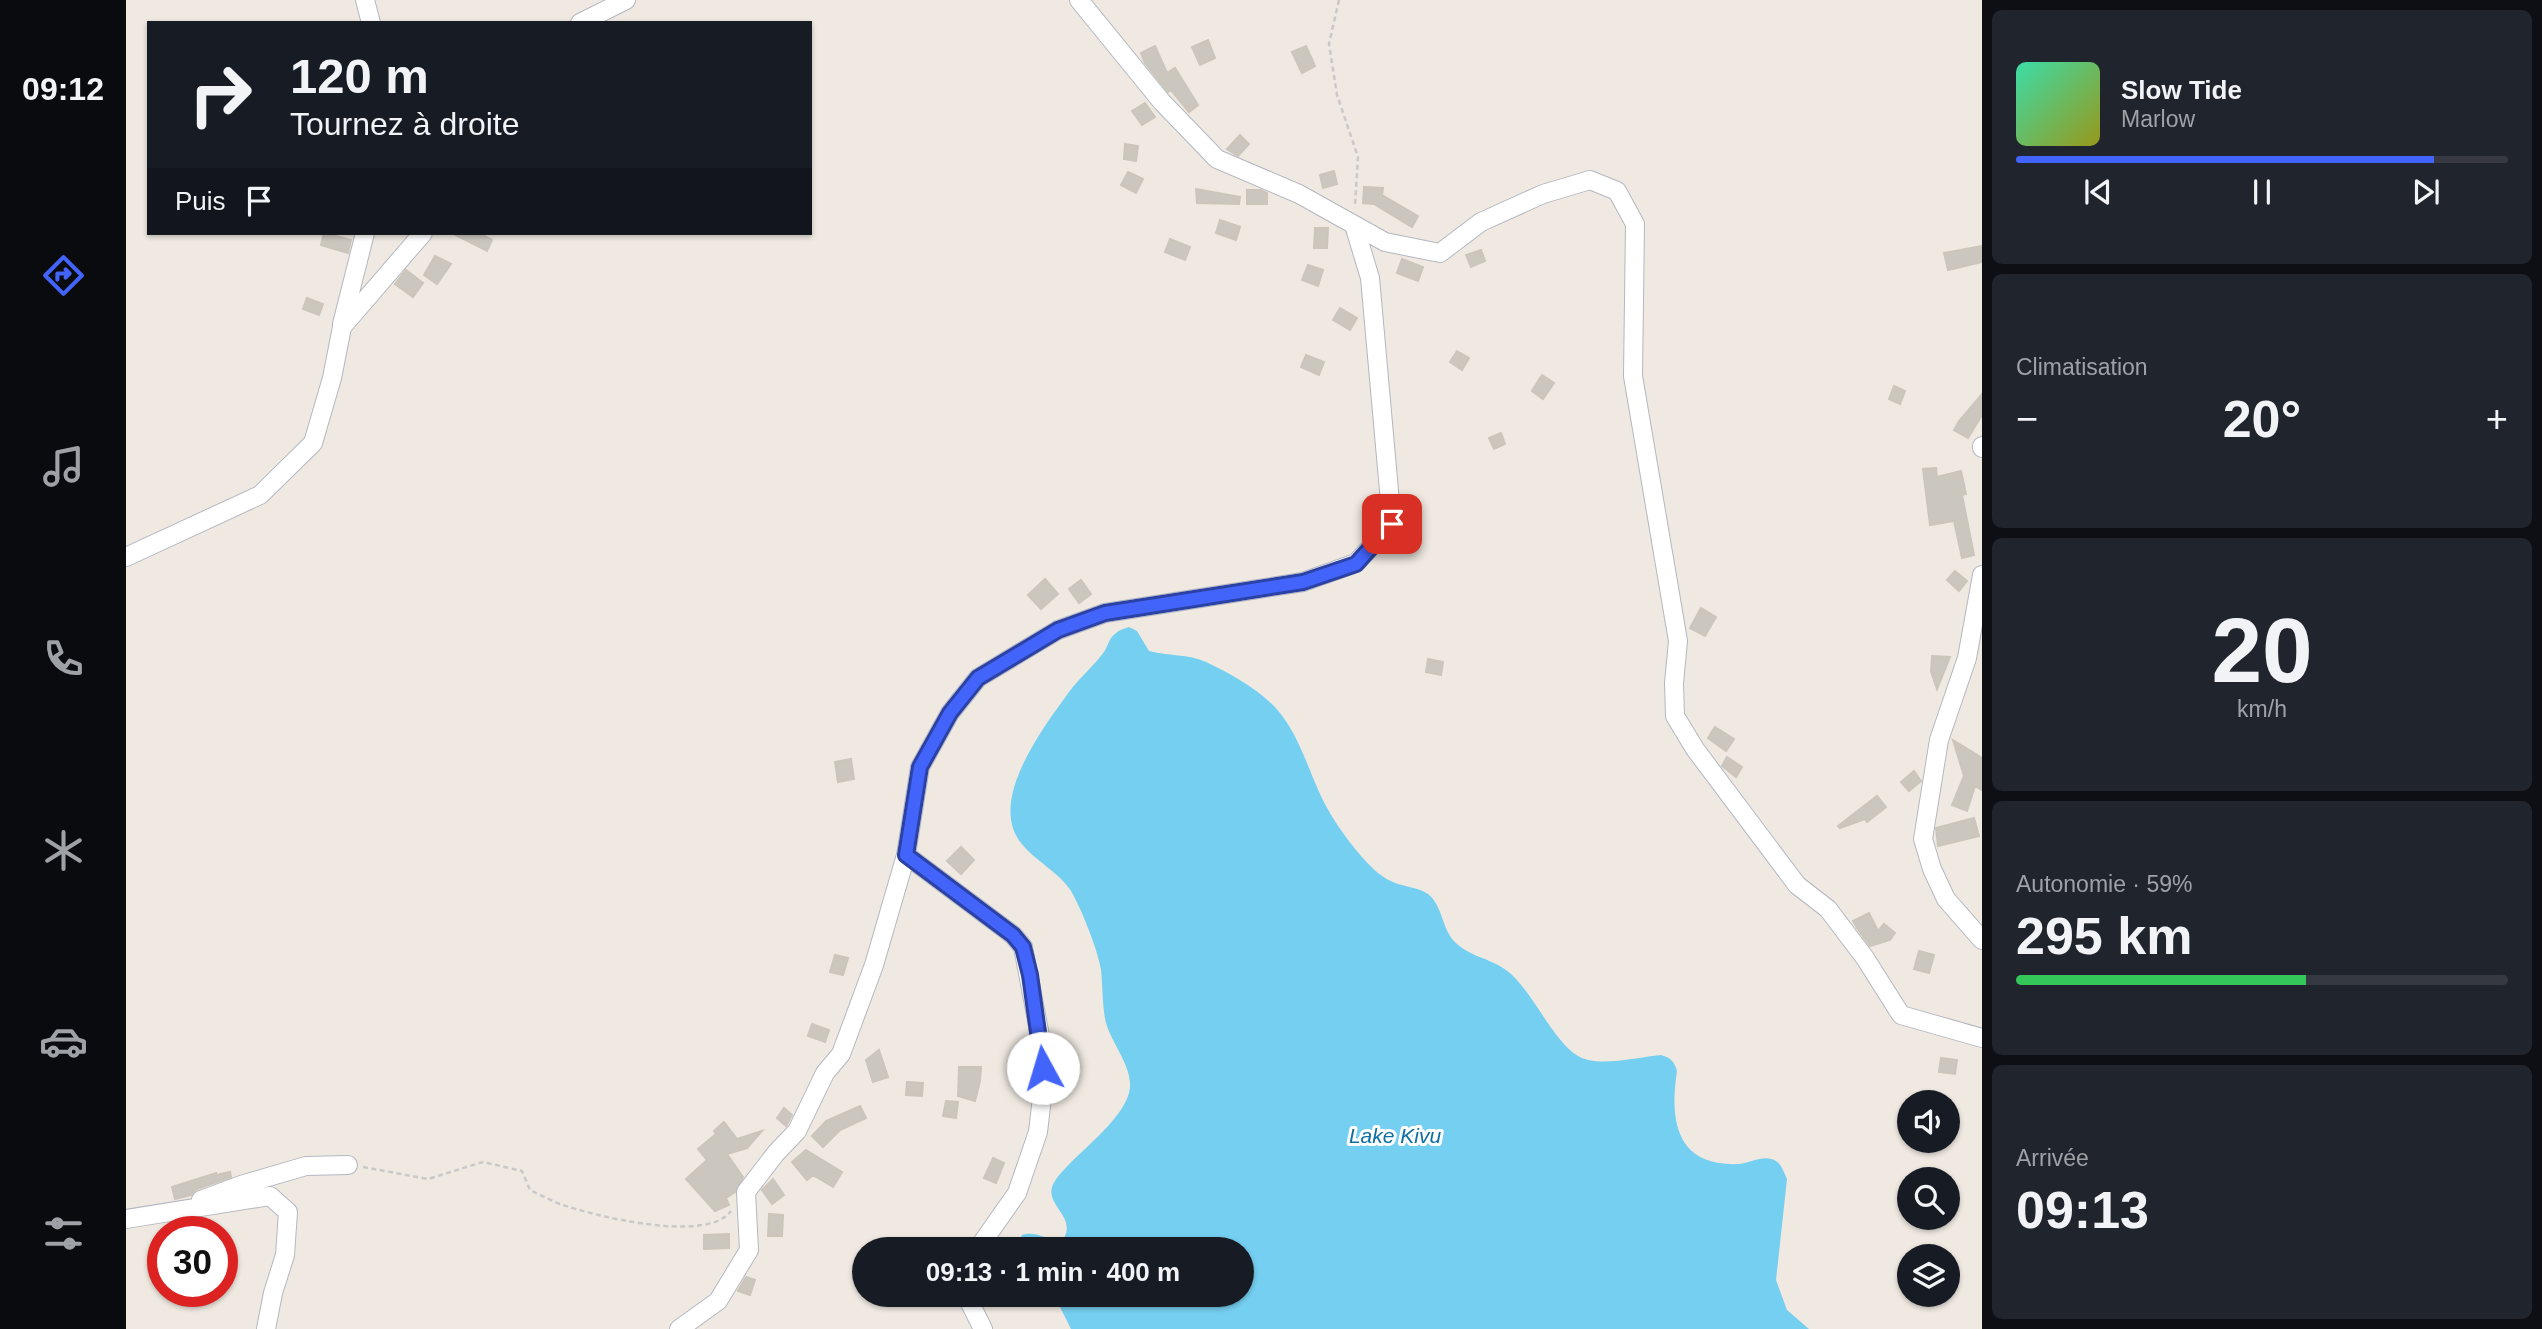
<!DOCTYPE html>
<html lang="fr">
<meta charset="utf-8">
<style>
:root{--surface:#171b24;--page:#20242c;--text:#f1f3f6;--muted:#9ea1a6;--line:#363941;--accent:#4264fb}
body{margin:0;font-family:Arial,sans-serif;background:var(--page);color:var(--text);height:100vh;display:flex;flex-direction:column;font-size:26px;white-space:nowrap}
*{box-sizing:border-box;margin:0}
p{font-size:23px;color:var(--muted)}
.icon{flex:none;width:38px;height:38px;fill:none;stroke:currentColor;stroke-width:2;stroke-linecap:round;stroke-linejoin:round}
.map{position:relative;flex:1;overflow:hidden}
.panel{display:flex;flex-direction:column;gap:10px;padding:10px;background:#0d0f14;width:560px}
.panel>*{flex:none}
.guide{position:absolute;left:21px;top:21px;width:665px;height:214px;border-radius:0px;box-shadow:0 2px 5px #0004;background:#171b24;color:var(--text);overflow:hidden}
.buttons{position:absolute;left:1771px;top:1090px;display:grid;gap:14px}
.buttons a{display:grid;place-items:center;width:63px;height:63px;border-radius:50%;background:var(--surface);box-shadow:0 2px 5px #0004;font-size:35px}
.speed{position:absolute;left:21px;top:1216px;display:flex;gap:14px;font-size:35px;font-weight:700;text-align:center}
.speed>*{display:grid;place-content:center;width:91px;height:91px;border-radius:50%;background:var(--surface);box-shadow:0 2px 5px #0004;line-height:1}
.speed .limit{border:10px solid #d22;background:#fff;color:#111}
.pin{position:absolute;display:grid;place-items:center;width:60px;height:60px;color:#fff;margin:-30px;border-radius:14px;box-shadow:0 4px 10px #0006}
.me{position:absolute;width:77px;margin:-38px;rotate:354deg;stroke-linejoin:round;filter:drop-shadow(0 0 5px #0008)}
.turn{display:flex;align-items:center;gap:24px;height:147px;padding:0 28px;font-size:32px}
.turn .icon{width:91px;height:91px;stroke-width:2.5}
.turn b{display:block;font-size:49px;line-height:60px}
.then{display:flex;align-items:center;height:66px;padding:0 28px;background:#0003;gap:14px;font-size:26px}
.big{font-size:52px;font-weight:600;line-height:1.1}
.panel .widget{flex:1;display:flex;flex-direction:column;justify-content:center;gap:10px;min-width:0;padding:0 24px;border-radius:10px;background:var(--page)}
.panel .dial{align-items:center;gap:0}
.dial b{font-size:91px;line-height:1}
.song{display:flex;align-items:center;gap:21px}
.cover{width:84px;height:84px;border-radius:10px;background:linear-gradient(135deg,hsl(160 70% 55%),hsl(60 70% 35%))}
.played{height:7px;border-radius:4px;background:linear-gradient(90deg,var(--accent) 85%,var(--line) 85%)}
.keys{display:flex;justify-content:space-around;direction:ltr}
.heat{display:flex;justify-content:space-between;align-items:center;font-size:38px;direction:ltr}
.charge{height:10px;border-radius:5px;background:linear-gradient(90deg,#34c759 59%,var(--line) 0)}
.trip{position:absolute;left:726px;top:1237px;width:402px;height:70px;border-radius:35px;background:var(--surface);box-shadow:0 2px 5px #0004;font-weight:600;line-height:70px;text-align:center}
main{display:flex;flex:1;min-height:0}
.dock{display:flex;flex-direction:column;width:126px;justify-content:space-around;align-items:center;background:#090b0e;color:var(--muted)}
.dock .icon{width:49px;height:49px}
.dock .selected{color:var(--accent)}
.dock b{font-size:32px;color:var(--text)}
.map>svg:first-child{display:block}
.water{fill:#75cff0}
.building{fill:#cbc7bf;stroke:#cbc5ba;stroke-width:2}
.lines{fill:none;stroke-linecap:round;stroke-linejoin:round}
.minor-casing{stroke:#b4b7c1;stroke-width:20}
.path{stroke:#c9c9c9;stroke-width:2.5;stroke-dasharray:5 3.5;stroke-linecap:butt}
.minor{stroke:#fff;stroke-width:18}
.route-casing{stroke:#2b41a3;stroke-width:18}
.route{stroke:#4264fb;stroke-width:12}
.labels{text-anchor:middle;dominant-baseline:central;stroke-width:6;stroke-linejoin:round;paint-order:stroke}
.water-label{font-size:21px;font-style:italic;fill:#0d6fa3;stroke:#fff}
</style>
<main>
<nav class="dock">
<b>09:12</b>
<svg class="icon selected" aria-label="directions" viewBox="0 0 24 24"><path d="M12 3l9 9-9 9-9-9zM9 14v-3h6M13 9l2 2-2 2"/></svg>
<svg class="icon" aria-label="music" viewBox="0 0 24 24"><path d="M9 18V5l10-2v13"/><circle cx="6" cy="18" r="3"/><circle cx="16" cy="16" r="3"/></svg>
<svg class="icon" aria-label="phone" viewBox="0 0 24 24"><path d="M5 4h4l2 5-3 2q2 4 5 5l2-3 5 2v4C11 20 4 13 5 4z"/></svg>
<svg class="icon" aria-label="climate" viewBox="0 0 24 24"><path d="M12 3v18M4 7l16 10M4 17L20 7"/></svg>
<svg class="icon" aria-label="car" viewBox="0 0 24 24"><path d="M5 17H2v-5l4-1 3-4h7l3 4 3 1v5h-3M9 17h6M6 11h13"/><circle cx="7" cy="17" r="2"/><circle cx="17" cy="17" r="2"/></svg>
<svg class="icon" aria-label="filters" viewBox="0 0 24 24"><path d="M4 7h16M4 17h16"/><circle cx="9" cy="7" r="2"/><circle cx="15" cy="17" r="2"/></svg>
</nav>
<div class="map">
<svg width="1856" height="1329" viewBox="0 0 1856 1329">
<rect width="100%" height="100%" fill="#efe9e1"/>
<!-- water -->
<path class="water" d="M1003 627 1011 631 1023 651C1041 656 1063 654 1080 662 1106 674 1141 694 1157 717 1174 740 1182 768 1194 794 1204 816 1219 837 1235 856 1246 868 1256 879 1272 884 1282 887 1293 888 1302 894 1316 905 1316 927 1327 940 1343 958 1368 958 1385 974 1408 995 1428 1042 1452 1056 1471 1068 1512 1057 1535 1055 1545 1058 1548 1061 1551 1071 1543 1122 1551 1167 1613 1164 1623 1163 1636 1156 1645 1159 1655 1161 1657 1171 1661 1179L1650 1280 1661 1310 1683 1329H945L931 1301 925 1295H1116V1250L889 1249 896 1235C912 1230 922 1243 938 1238 951 1215 914 1203 929 1181 947 1154 1007 1116 1004 1082 1002 1061 986 1043 980 1023 976 1006 977 987 975 970 972 950 955 908 945 891 933 872 909 861 895 843 861 800 918 727 943 692 954 677 968 666 978 652 982 646 983 638 989 634 993 630 997 629 1003 627Z"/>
<!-- building -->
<path class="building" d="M1082 40 1089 58 1074 65 1066 47Z
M1029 46 1041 73 1049 68 1072 105 1063 112 1045 90 1042 92 1019 63 1015 53Z
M1180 46 1189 66 1176 73 1166 52Z
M1019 103 1029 117 1016 125 1006 111Z
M1114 135 1123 144 1112 156 1101 149Z
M999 144 1012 146 1010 161 998 159Z
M1208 171 1211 184 1197 188 1194 175Z
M1002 172 1017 179 1010 193 995 185Z
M1238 187 1257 188 1256 195 1292 216 1286 227 1248 204 1237 203Z
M1070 189 1114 197 1113 204 1071 203Z
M1121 190H1135L1141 193V204H1121Z
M1094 220 1114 227 1110 240 1090 233Z
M1189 228H1202L1201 248H1188Z
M198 233 225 240 222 253 195 245Z
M326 233H353L366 240 361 251Z
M1044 239 1064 247 1059 260 1039 252Z
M1856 246V262L1822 270 1818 253Z
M1355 250 1359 261 1345 267 1340 255Z
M309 256 325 264 311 284 298 275Z
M1276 259 1297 267 1292 281 1271 273Z
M1182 265 1197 270 1192 286 1176 280Z
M280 270 297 283 287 297 269 284Z
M181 298 197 304 193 315 177 309Z
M1214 308 1231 318 1224 330 1207 320Z
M1331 351 1343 358 1336 370 1324 362Z
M1180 355 1198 362 1193 375 1175 367Z
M1416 375 1428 383 1417 399 1406 391Z
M1768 386 1779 391 1774 404 1763 399Z
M1856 394V415L1842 438 1828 430 1833 421Z
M1375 433 1379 444 1368 449 1363 438Z
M1810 468 1811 477 1835 471 1840 494 1836 495 1848 555 1836 558 1828 521 1804 525 1797 469Z
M1829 571 1841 581 1833 591 1821 580Z
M919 579 932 594 915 609 902 595Z
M955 580 965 594 953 603 943 589Z
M1575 608 1590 617 1579 636 1564 628Z
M1806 656 1824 657 1811 689 1805 671Z
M1302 659 1317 662 1315 675 1300 672Z
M1589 727 1608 739 1600 751 1582 738Z
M1827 740 1856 758V790L1849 786 1841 811 1826 805 1838 776Z
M1601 757 1616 767 1610 777 1596 766Z
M725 759 728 779 712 782 709 762Z
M1788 771 1795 781 1783 791 1775 782Z
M1751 796 1760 807 1741 822 1739 819 1714 828 1712 826Z
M1848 818 1853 836 1812 846 1810 828Z
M835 847 848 860 835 874 821 861Z
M1743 913 1752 931 1758 924 1769 933 1764 940 1744 946 1731 928 1727 921Z
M1793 951 1808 955 1803 973 1788 969Z
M709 955 722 958 717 975 704 972Z
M686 1024 703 1030 699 1042 682 1036Z
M753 1050 762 1077 747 1082 740 1060Z
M1815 1058 1831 1060 1829 1074 1813 1072Z
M833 1067H855L854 1081 849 1101 832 1096Z
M781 1082 797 1083 796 1096 780 1095Z
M820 1101 832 1102 830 1118 817 1116Z
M734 1106 740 1118 714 1130 697 1147 686 1136 700 1121Z
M658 1108 666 1115 660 1126 651 1118Z
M598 1122 611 1139 636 1131 621 1148 601 1154 617 1177 609 1192 600 1198 603 1205 589 1211 560 1179 581 1160 572 1149 590 1134 588 1131Z
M680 1150 716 1172 707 1187 687 1175 681 1180 666 1162Z
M867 1158 878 1163 870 1183 858 1178Z
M104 1172 105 1177 71 1189 65 1195 49 1199 46 1187 90 1173V1175Z
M647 1179 658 1195 646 1204 636 1190Z
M643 1214 657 1215 656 1236H642Z
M603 1234V1248L578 1249V1235Z
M620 1277 629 1280 624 1295 612 1291Z"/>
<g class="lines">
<defs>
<path id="minor" d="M239 0 245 23
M953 0 1036 102 1091 159 1173 194 1259 242 1314 253 1355 222 1417 194 1464 180 1491 191 1509 224 1507 376 1552 641 1548 683 1549 716 1569 749 1671 885 1702 909 1739 958 1775 1015 1856 1038
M454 23 500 0
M216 324 239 233
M1856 446V448
M0 557 134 495 187 443 206 378 216 327 297 233
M1856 575 1841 658 1813 740 1797 839 1806 869 1820 899 1856 940
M780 855 887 935 897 947 914 1036 918 1080 912 1132 891 1193 851 1250
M75 1200 115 1185 180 1166 222 1165
M0 1219 144 1196 162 1212 159 1255 147 1293 140 1329
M840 1295 857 1329
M553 1329 592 1301 623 1250 620 1192 650 1153 671 1131 699 1073 715 1054 748 965 780 855 794 767 824 713 852 678 932 630 979 613 1177 582 1230 563 1266 524 1244 278 1228 225"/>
</defs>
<!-- minor casing -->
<use href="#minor" class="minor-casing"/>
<!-- path -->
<path class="path" d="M1213 0 1203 44 1211 95 1232 157 1229 205
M237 1167 302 1179 357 1162 396 1171 404 1190C414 1195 424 1200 434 1204 468 1216 581 1244 605 1211"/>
<!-- minor -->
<use href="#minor" class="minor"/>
</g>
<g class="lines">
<defs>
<path id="route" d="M917 1068 904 975 897 947 887 935 780 855 794 767 824 713 852 678 932 630 979 613 1177 582 1230 564 1266 524"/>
</defs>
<!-- route casing -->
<use href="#route" class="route-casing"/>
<!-- route -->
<use href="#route" class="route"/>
</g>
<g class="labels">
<!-- water labels -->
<g class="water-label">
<text x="1269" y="1135">Lake Kivu</text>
</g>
</g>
</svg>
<div class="buttons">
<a><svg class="icon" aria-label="sound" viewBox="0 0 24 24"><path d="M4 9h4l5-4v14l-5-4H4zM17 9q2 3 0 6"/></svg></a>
<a><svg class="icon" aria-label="search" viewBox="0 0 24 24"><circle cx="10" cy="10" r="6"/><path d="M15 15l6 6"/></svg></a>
<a><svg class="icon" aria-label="layers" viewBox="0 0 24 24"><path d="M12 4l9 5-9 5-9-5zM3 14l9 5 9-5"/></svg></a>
</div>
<div class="speed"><div class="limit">30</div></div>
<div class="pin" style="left:1266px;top:524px;background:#d93025"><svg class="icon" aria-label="arrive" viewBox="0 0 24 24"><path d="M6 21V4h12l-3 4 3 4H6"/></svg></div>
<svg class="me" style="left:917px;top:1068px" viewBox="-20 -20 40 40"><circle r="19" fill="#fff"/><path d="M0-13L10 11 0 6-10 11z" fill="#4264fb"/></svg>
<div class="trip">09:13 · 1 min · 400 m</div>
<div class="guide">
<div class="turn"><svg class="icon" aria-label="right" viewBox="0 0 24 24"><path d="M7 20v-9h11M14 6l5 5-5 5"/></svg><div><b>120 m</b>Tournez à droite</div></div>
<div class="then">Puis<svg class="icon" aria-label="arrive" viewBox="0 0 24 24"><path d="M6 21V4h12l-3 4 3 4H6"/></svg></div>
</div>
</div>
<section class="panel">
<div class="widget">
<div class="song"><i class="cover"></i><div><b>Slow Tide</b><p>Marlow</p></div></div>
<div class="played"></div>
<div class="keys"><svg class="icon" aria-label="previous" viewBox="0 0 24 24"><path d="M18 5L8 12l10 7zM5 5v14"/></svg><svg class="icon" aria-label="pause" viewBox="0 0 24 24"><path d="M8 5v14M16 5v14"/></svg><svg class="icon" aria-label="next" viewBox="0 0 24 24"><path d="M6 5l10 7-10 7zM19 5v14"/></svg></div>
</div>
<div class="widget"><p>Climatisation</p>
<div class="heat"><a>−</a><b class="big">20°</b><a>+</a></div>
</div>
<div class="widget dial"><b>20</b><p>km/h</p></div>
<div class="widget"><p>Autonomie · 59%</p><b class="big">295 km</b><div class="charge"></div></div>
<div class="widget"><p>Arrivée</p><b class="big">09:13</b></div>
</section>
</main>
